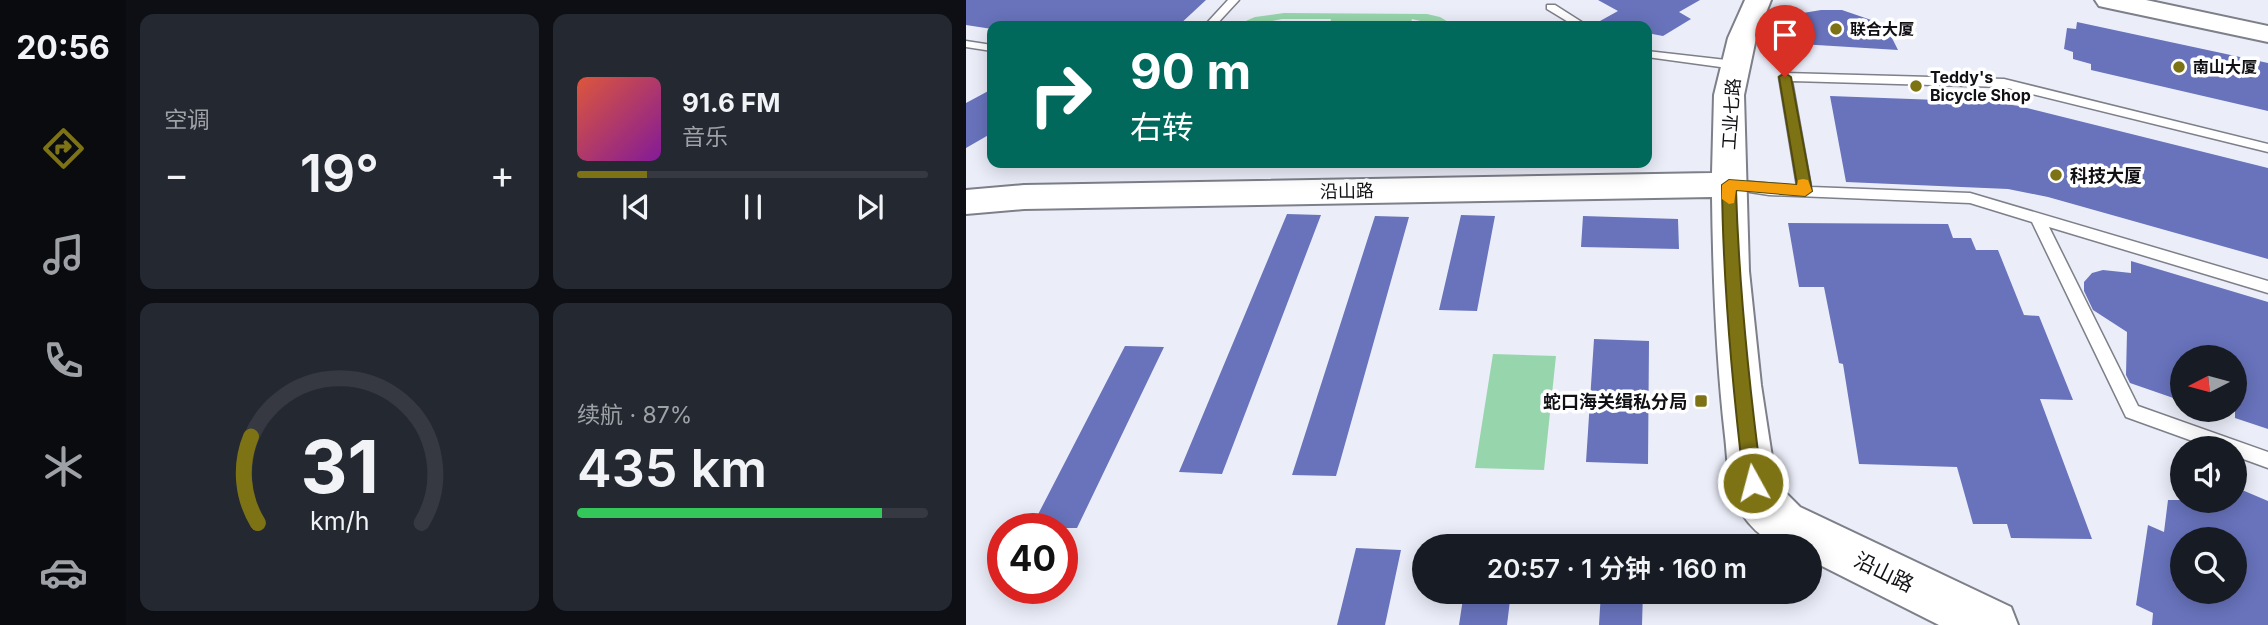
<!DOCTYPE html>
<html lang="zh">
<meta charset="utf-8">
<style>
:root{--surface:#171b24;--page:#242831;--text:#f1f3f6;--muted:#9ea1a6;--line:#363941;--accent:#7e7314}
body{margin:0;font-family:Inter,"Noto Sans SC",sans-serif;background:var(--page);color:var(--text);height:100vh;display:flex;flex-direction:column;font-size:26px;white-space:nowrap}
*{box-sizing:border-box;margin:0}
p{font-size:23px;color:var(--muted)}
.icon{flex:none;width:38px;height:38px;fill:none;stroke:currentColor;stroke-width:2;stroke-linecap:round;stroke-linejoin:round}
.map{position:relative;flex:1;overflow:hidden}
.panel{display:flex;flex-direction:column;gap:14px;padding:14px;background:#0d0f14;width:840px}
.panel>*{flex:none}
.hud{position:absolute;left:21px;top:21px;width:665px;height:147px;border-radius:14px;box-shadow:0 4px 18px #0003;background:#00695c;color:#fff;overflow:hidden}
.needle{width:46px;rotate:264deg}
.tools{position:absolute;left:1204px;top:345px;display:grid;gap:14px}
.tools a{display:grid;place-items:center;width:77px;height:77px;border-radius:50%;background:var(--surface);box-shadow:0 4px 18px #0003;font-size:35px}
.speed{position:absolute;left:21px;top:513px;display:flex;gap:14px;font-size:35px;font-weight:700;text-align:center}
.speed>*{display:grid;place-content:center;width:91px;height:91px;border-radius:50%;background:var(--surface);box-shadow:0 4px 18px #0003;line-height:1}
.speed .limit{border:10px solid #d22;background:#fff;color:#111}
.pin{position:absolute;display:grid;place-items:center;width:60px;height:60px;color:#fff;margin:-72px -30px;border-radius:50% 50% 50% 0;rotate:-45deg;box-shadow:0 0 7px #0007}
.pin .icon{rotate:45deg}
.me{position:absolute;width:77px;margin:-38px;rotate:353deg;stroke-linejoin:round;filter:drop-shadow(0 0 5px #0008)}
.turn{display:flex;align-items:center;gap:24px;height:147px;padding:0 28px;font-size:32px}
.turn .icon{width:91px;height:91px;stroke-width:2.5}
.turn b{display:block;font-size:49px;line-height:60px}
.big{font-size:52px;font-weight:600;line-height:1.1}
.panel .card{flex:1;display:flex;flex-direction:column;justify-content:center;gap:10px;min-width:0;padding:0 24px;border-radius:14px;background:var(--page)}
.panel .dial{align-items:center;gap:0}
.dial svg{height:182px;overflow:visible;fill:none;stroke:var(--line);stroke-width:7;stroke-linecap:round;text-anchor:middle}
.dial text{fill:var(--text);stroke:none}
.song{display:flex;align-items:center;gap:21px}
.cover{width:84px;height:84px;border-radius:10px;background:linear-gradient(135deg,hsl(10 70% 55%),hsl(290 70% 35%))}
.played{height:7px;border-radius:4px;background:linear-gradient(90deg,var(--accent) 20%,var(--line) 20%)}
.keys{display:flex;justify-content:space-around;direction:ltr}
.heat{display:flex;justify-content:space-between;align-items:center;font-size:38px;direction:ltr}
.charge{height:10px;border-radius:5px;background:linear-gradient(90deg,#34c759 87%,var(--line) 0)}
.panel .tiles{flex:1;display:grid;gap:14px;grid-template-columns:repeat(2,1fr)}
.trip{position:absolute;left:446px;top:534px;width:410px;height:70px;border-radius:35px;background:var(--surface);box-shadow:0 4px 18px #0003;font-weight:600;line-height:70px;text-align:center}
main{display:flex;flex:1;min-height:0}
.tabs{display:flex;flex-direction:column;width:126px;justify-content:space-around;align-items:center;background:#090b0e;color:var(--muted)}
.tabs .icon{width:49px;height:49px}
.tabs .current{color:var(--accent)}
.tabs b{font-size:32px;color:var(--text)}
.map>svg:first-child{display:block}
.green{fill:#97d6ac}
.building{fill:#6873bc;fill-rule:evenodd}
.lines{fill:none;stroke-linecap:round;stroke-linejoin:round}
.service-casing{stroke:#7d7f89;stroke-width:3}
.tertiary-casing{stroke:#7d7f89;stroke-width:4}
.primary-casing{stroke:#7d7f89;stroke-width:4}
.service{fill:#fff;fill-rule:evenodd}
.tertiary{fill:#fff;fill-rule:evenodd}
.primary{fill:#fff;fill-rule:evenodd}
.route{fill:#7e7314;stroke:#524b0d;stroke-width:2}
.slow{fill:#f59e0b}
.poi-dot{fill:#7e7314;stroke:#fff;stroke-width:2.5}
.labels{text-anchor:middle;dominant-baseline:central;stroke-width:7;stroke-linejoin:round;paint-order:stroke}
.far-poi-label{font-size:16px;font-weight:bold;fill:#111115;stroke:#fff;text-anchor:start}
.street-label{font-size:18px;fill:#111115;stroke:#fff}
.poi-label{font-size:18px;font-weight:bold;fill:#111115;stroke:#fff;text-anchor:start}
.near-street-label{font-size:21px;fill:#111115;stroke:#fff}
</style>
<main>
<nav class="tabs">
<b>20:56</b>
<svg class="icon current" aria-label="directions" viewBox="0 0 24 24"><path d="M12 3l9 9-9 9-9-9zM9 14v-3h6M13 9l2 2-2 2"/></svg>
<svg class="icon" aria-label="music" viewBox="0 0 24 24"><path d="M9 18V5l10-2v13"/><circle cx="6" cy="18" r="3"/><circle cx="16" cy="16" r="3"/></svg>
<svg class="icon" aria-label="phone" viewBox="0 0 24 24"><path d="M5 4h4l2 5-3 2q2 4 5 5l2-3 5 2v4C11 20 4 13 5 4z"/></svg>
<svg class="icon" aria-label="climate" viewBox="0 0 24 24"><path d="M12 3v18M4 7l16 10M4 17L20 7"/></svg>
<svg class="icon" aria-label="car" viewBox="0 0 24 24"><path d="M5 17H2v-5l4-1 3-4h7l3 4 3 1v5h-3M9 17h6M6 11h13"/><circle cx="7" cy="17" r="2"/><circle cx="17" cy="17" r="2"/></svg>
</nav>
<section class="panel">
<div class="tiles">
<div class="card"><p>空调</p>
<div class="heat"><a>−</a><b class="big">19°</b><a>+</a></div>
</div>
<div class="card">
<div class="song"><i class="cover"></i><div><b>91.6 FM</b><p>音乐</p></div></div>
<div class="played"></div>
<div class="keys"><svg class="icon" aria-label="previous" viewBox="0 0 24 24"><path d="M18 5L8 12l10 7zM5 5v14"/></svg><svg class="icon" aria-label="pause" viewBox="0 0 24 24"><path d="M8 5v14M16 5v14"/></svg><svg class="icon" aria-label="next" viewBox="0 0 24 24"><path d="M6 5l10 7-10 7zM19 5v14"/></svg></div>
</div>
<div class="card dial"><svg viewBox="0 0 100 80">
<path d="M14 69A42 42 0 1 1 86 69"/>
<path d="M14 69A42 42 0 0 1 11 31" stroke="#7e7314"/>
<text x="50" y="56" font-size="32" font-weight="700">31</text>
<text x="50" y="72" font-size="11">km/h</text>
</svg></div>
<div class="card"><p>续航 · 87%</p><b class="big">435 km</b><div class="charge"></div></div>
</div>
</section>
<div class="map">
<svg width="1302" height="625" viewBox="0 0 1302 625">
<rect width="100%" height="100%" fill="#ebeef9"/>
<!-- green -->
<path class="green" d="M318 13 461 14 474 17 489 26H475L446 19 444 26H363L365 19H316L283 26H268L289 17Z
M527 354 590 356 578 470 509 468Z"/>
<!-- building -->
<path class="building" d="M0 0H240L212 26H26V29L0 25Z
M632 0H734L713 12 725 19 697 36 681 33V26H625L652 11Z
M855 10H876L911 22 922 30 932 50 818 43 819 28 824 19 837 13Z
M1111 22 1302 63V111L1125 70V64L1107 59V52L1098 49 1101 28 1110 29Z
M26 89V133L0 148V103Z
M864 96 1026 102 1053 106 1302 168V259L1082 197 1042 189 880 182Z
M321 214 355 215 256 474 213 472Z
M495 215 529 216 511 311 473 310Z
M409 216 443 217 370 476 326 475Z
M617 216 712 219 713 249 615 247Z
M822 223 982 224 987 238H1005L1010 250H1032L1058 315 1073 316 1107 400 1074 399 1126 539 1045 538 1041 524H1007L991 467 893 464 877 364 873 363 858 287H833Z
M1165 261 1302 302V429L1269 418V357H1216V401L1164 383 1160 375 1161 332 1127 310 1118 291V282L1126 273 1137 270 1165 273Z
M628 339 683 341 682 464 620 462Z
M159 346 198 347 111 528H65Z
M1269 487 1302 501V625H1186L1187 613 1170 605 1182 525 1198 532 1202 500H1269ZM1214 539H1269V592H1216V540Z
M390 548 435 550 419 625H371Z
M498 592H545L541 625H493Z
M635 592H677L676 625H633Z"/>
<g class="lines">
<defs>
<path id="service" d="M262 0H273L249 26H238Z
M581 5H589L622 26H609L581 9Z
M0 41 26 45V51L0 47Z
M681 51 769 61 775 65 769 69 681 57Z
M819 73 1038 79 1302 144V152L1038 87 826 81 845 187 1004 193 1302 281V293L1083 227 1172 406 1302 452V468L1269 456V448H1246L1160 417 1066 222 1004 203 803 195 758 188 756 185 763 180 831 186 813 77Z"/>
<path id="tertiary" d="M779 0H805L790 38 778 95 783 271 795 385 810 483 834 507 1045 607 1052 625H973L844 560V546C812 546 795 542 776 514 761 492 762 461 759 436 750 357 747 277 746 197L58 209 0 214V190L58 185 746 173 748 95 762 38Z"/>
<path id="primary" d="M1129 0H1180L1302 26V42L1142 8 1133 6Z"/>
</defs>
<!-- service casing -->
<use href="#service" class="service-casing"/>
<!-- tertiary casing -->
<use href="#tertiary" class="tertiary-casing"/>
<!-- primary casing -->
<use href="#primary" class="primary-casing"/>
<!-- service -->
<use href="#service" class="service"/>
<!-- tertiary -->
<use href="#tertiary" class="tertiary"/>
<!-- primary -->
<use href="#primary" class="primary"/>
</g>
<!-- route -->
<path class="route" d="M819 73 825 77 846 191 839 196 770 190C773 288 783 385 796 483L794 489 787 491 780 489 778 483C766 383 757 285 756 185L763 180 831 185 813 77Z"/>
<!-- slow -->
<path class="slow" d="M837 179 842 180 846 191 839 196 770 190 768 203 763 204 756 199V185L763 180 831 185 832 180Z"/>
<!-- markers -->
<g class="poi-dot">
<circle cx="870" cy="29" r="7"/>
<circle cx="1213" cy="67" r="7"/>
<circle cx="950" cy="86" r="7"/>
<circle cx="1090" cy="175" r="7"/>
<rect x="728" y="394" width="14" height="14" rx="3.5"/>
</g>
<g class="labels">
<!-- far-poi labels -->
<g class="far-poi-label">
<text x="884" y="29">联合大厦</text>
<text x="1227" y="67">南山大厦</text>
<text x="964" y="77">Teddy's<tspan x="964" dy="18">Bicycle Shop</tspan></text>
</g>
<!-- street labels -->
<g class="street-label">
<text transform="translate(765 114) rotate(-86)">工业七路</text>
<text transform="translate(381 191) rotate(-1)">沿山路</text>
</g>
<!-- poi labels -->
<g class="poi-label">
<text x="1104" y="175">科技大厦</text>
<text x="721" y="401" text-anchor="end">蛇口海关缉私分局</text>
</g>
<!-- near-street labels -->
<g class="near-street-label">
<text transform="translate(918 572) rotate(26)">沿山路</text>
</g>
</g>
</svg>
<div class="tools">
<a><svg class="needle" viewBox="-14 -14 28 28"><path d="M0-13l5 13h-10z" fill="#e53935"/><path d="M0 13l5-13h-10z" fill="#9ea1a6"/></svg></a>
<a><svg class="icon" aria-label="sound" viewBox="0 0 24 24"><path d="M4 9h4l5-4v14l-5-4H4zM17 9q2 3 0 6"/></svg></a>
<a><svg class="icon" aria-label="search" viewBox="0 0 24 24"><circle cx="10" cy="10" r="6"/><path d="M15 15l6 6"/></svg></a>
</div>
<div class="speed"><div class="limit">40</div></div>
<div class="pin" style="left:819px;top:77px;background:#d93025"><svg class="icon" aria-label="arrive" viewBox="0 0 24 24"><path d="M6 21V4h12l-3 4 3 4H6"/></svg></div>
<svg class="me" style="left:787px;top:483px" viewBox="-20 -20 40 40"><circle r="17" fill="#7e7314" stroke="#fff" stroke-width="3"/><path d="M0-11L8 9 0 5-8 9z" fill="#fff"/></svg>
<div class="trip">20:57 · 1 分钟 · 160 m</div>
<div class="hud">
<div class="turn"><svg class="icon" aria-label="right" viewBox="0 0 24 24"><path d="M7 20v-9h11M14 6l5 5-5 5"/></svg><div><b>90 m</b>右转</div></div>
</div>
</div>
</main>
